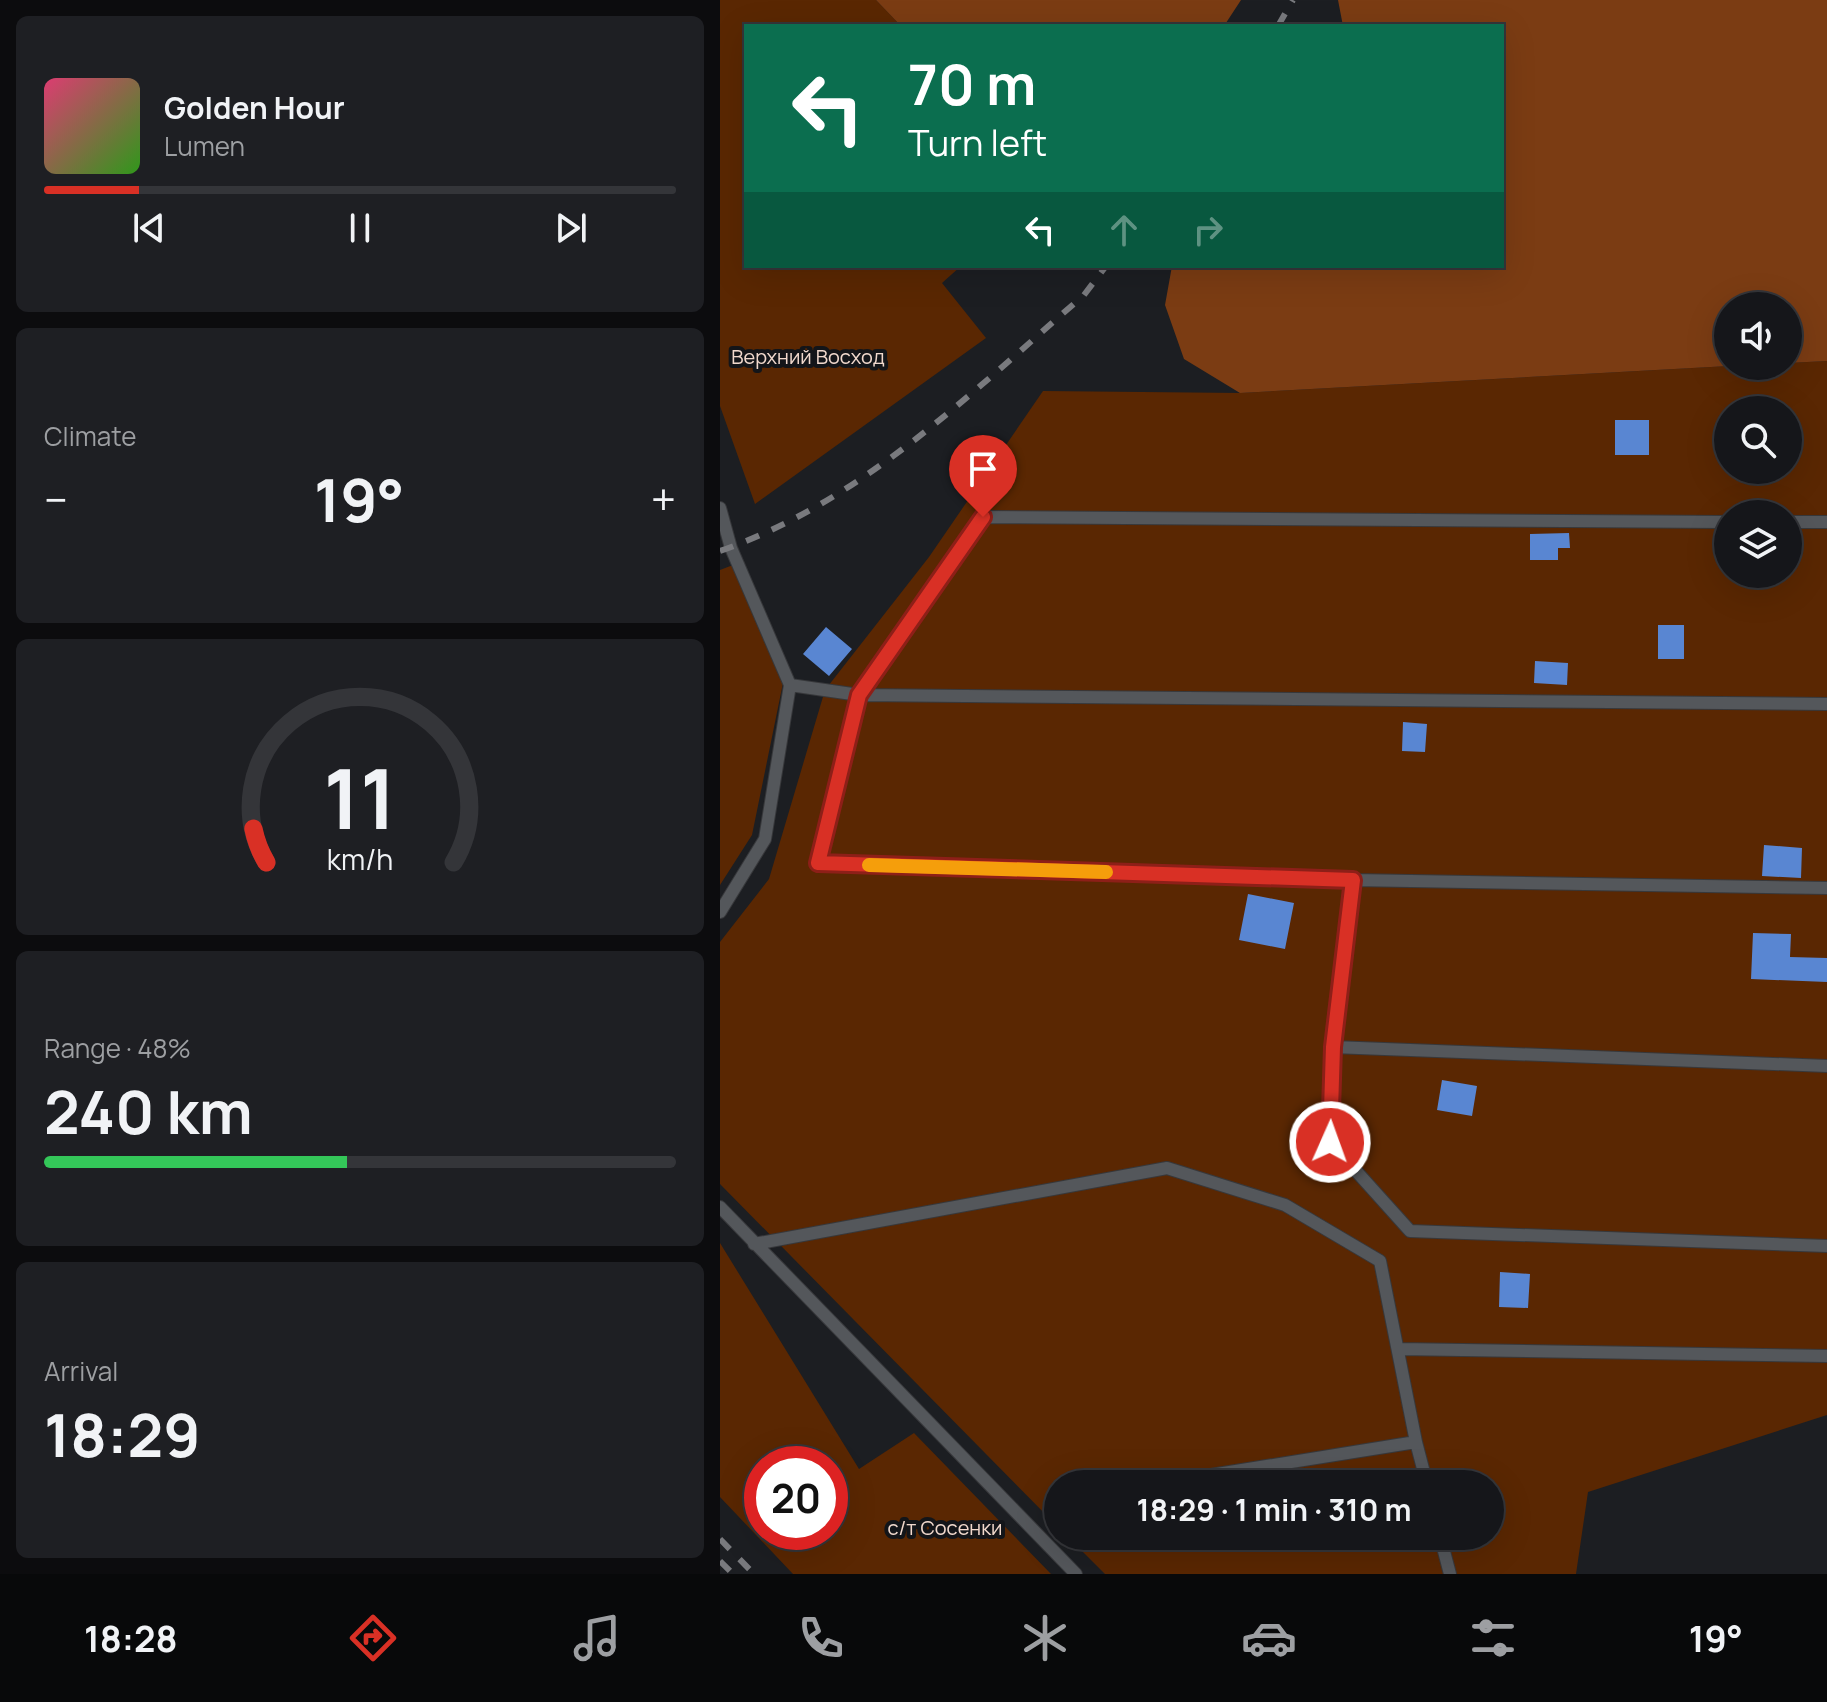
<!DOCTYPE html>
<meta charset="utf-8">
<style>
:root{--surface:#15161a;--page:#1e1f23;--text:#f1f3f6;--muted:#9d9fa2;--line:#343539;--accent:#d93025}
body{margin:0;font-family:Manrope,sans-serif;background:var(--page);color:var(--text);height:100vh;display:flex;flex-direction:column;font-size:30px;white-space:nowrap}
*{box-sizing:border-box;margin:0}
p{font-size:26px;color:var(--muted)}
.icon{flex:none;width:44px;height:44px;fill:none;stroke:currentColor;stroke-width:2;stroke-linecap:round;stroke-linejoin:round}
.map{position:relative;flex:1;overflow:hidden}
.side{display:flex;flex-direction:column;gap:16px;padding:16px;background:#0c0c0e;width:720px}
.side>*{flex:none}
.hud{position:absolute;left:24px;top:24px;width:760px;height:244px;border-radius:0px;box-shadow:0 8px 32px #0002,0 0 0 2px var(--line);background:#0b6e4f;color:#fff;overflow:hidden}
.buttons{position:absolute;left:994px;top:292px;display:grid;gap:16px}
.buttons a{display:grid;place-items:center;width:88px;height:88px;border-radius:50%;background:var(--surface);box-shadow:0 8px 32px #0002,0 0 0 2px var(--line);font-size:40px}
.speed{position:absolute;left:24px;top:1446px;display:flex;gap:16px;font-size:40px;font-weight:700;text-align:center}
.speed>*{display:grid;place-content:center;width:104px;height:104px;border-radius:50%;background:var(--surface);box-shadow:0 8px 32px #0002,0 0 0 2px var(--line);line-height:1}
.speed .limit{border:12px solid #d22;background:#fff;color:#111}
.pin{position:absolute;display:grid;place-items:center;width:68px;height:68px;color:#fff;margin:-82px -34px;border-radius:50% 50% 50% 0;rotate:-45deg;box-shadow:0 0 8px #0007}
.pin .icon{rotate:45deg}
.me{position:absolute;width:88px;margin:-44px;rotate:2deg;stroke-linejoin:round;filter:drop-shadow(0 0 6px #0008)}
.turn{display:flex;align-items:center;gap:28px;height:168px;padding:0 32px;font-size:36px}
.turn .icon{width:104px;height:104px;stroke-width:2.5}
.turn b{display:block;font-size:56px;line-height:68px}
.lanes{display:flex;align-items:center;height:76px;padding:0 32px;background:#0003;justify-content:center;gap:40px;direction:ltr}
.lanes .off{opacity:.35}
.big{font-size:60px;font-weight:700;line-height:1.1}
.side .widget{flex:1;display:flex;flex-direction:column;justify-content:center;gap:12px;min-width:0;padding:0 28px;border-radius:12px;background:var(--page)}
.side .dial{align-items:center;gap:0}
.dial svg{height:208px;overflow:visible;fill:none;stroke:var(--line);stroke-width:7;stroke-linecap:round;text-anchor:middle}
.dial text{fill:var(--text);stroke:none}
.song{display:flex;align-items:center;gap:24px}
.cover{width:96px;height:96px;border-radius:12px;background:linear-gradient(135deg,hsl(340 70% 55%),hsl(110 70% 35%))}
.played{height:8px;border-radius:4px;background:linear-gradient(90deg,var(--accent) 15%,var(--line) 15%)}
.keys{display:flex;justify-content:space-around;direction:ltr}
.heat{display:flex;justify-content:space-between;align-items:center;font-size:44px;direction:ltr}
.charge{height:12px;border-radius:6px;background:linear-gradient(90deg,#34c759 48%,var(--line) 0)}
.trip{position:absolute;left:324px;top:1470px;width:460px;height:80px;border-radius:40px;background:var(--surface);box-shadow:0 8px 32px #0002,0 0 0 2px var(--line);font-weight:700;line-height:80px;text-align:center}
.tab-bar{display:flex;height:128px;justify-content:space-around;align-items:center;background:#08090a;color:var(--muted)}
.tab-bar .icon{width:56px;height:56px}
.tab-bar .current{color:var(--accent)}
.tab-bar b{font-size:36px;color:var(--text)}
main{display:flex;flex:1;min-height:0}
.map>svg:first-child{display:block}
.green{fill:#5a2702;fill-rule:evenodd}
.forest{fill:#7b3c13}
.building{fill:#5986d2}
.lines{fill:none;stroke-linecap:round;stroke-linejoin:round}
.lane-casing{stroke:#37383b;stroke-width:14}
.lane{stroke:#54575b;stroke-width:12}
.rail{stroke:#797a7e;stroke-width:6;stroke-dasharray:14 14;stroke-linecap:butt}
.route-casing{stroke:#8d1f18;stroke-width:20}
.route{stroke:#d93025;stroke-width:14}
.slow{stroke:#f59e0b;stroke-width:14}
.labels{text-anchor:middle;dominant-baseline:central;stroke-width:8;stroke-linejoin:round;paint-order:stroke}
.park-label{font-size:20px;fill:#f1d9cd;stroke:#131519}
</style>
<main>
<section class="side">
<div class="widget">
<div class="song"><i class="cover"></i><div><b>Golden Hour</b><p>Lumen</p></div></div>
<div class="played"></div>
<div class="keys"><svg class="icon" aria-label="previous" viewBox="0 0 24 24"><path d="M18 5L8 12l10 7zM5 5v14"/></svg><svg class="icon" aria-label="pause" viewBox="0 0 24 24"><path d="M8 5v14M16 5v14"/></svg><svg class="icon" aria-label="next" viewBox="0 0 24 24"><path d="M6 5l10 7-10 7zM19 5v14"/></svg></div>
</div>
<div class="widget"><p>Climate</p>
<div class="heat"><a>−</a><b class="big">19°</b><a>+</a></div>
</div>
<div class="widget dial"><svg viewBox="0 0 100 80">
<path d="M14 69A42 42 0 1 1 86 69"/>
<path d="M14 69A42 42 0 0 1 9 56" stroke="#d93025"/>
<text x="50" y="56" font-size="32" font-weight="700">11</text>
<text x="50" y="72" font-size="11">km/h</text>
</svg></div>
<div class="widget"><p>Range · 48%</p><b class="big">240 km</b><div class="charge"></div></div>
<div class="widget"><p>Arrival</p><b class="big">18:29</b></div>
</section>
<div class="map">
<svg width="1107" height="1574" viewBox="0 0 1107 1574">
<rect width="100%" height="100%" fill="#1c1e22"/>
<!-- green -->
<path class="green" d="M0 0H156L181 26H26V266H241L222 283 266 338 35 504 0 406Z
M1107 361V1415L868 1492 856 1574H385L347 1536H770V1484H338V1527L0 1184V942L49 879 105 690 209 557 323 391 520 393 1009 366H1068V363ZM1008 410H1068V470H1008ZM1008 514H1068V574H1008Z
M13 565 63 683 32 835 0 885V570Z
M0 1243 139 1469 194 1433 331 1574H73L0 1497ZM110 1464V1532H42V1464Z"/>
<!-- forest -->
<path class="forest" d="M156 0H521L504 26H181Z
M618 0H1107V361L1068 363V306H1008L1009 366 520 393 464 359 445 305 452 266H782V26H623Z"/>
<!-- building -->
<path class="building" d="M895 420H929V455H895Z
M849 533 850 548H838V560H810V534Z
M938 625H964V659H938Z
M106 627 132 649 109 676 83 654Z
M815 661 848 663 847 685 814 683Z
M683 722 707 724 705 752 682 751Z
M1044 845 1082 848 1081 878 1042 876Z
M528 894 574 903 565 949 519 940Z
M1033 933 1071 934 1070 957 1107 958V982L1031 979Z
M722 1080 757 1086 752 1116 717 1110Z
M780 1272 810 1274 808 1308 779 1307Z"/>
<g class="lines">
<defs>
<path id="lane" d="M0 508 11 548 70 685 45 839 0 912
M1068 522H1107
M70 685 139 695 263 517 1008 522
M1107 704 139 695 98 863 633 880 1107 888
M633 880 613 1047 1107 1066
M613 1047 610 1142 690 1231 1107 1246
M0 1207 356 1574
M34 1244 447 1168 565 1205 660 1261 696 1442 435 1484
M679 1349 1107 1356
M696 1442 707 1484
M720 1536 730 1574"/>
</defs>
<!-- lane casing -->
<use href="#lane" class="lane-casing"/>
<!-- lane -->
<use href="#lane" class="lane"/>
<!-- rail -->
<path class="rail" d="M558 26 573 0
M0 551C143 501 252 392 364 295L386 266
M0 1539 34 1574
M0 1561 13 1574"/>
</g>
<g class="lines">
<defs>
<path id="route" d="M263 517 139 695 98 863 633 880 613 1047 610 1142"/>
</defs>
<!-- route casing -->
<use href="#route" class="route-casing"/>
<!-- route -->
<use href="#route" class="route"/>
<!-- slow -->
<path class="slow" d="M149 865 386 872"/>
</g>
<g class="labels">
<!-- park labels -->
<g class="park-label">
<text x="88" y="356">Верхний Восход</text>
<text x="225" y="1527">с/т Сосенки</text>
</g>
</g>
</svg>
<div class="buttons">
<a><svg class="icon" aria-label="sound" viewBox="0 0 24 24"><path d="M4 9h4l5-4v14l-5-4H4zM17 9q2 3 0 6"/></svg></a>
<a><svg class="icon" aria-label="search" viewBox="0 0 24 24"><circle cx="10" cy="10" r="6"/><path d="M15 15l6 6"/></svg></a>
<a><svg class="icon" aria-label="layers" viewBox="0 0 24 24"><path d="M12 4l9 5-9 5-9-5zM3 14l9 5 9-5"/></svg></a>
</div>
<div class="speed"><div class="limit">20</div></div>
<div class="pin" style="left:263px;top:517px;background:#d93025"><svg class="icon" aria-label="arrive" viewBox="0 0 24 24"><path d="M6 21V4h12l-3 4 3 4H6"/></svg></div>
<svg class="me" style="left:610px;top:1142px" viewBox="-20 -20 40 40"><circle r="17" fill="#d93025" stroke="#fff" stroke-width="3"/><path d="M0-11L8 9 0 5-8 9z" fill="#fff"/></svg>
<div class="trip">18:29 · 1 min · 310 m</div>
<div class="hud">
<div class="turn"><svg class="icon" aria-label="left" viewBox="0 0 24 24"><path d="M17 20v-9H6M10 6l-5 5 5 5"/></svg><div><b>70 m</b>Turn left</div></div>
<div class="lanes"><svg class="icon" aria-label="left" viewBox="0 0 24 24"><path d="M17 20v-9H6M10 6l-5 5 5 5"/></svg><svg class="icon off" aria-label="ahead" viewBox="0 0 24 24"><path d="M12 20V5M6 11l6-6 6 6"/></svg><svg class="icon off" aria-label="right" viewBox="0 0 24 24"><path d="M7 20v-9h11M14 6l5 5-5 5"/></svg></div>
</div>
</div>
</main>
<nav class="tab-bar">
<b>18:28</b>
<svg class="icon current" aria-label="directions" viewBox="0 0 24 24"><path d="M12 3l9 9-9 9-9-9zM9 14v-3h6M13 9l2 2-2 2"/></svg>
<svg class="icon" aria-label="music" viewBox="0 0 24 24"><path d="M9 18V5l10-2v13"/><circle cx="6" cy="18" r="3"/><circle cx="16" cy="16" r="3"/></svg>
<svg class="icon" aria-label="phone" viewBox="0 0 24 24"><path d="M5 4h4l2 5-3 2q2 4 5 5l2-3 5 2v4C11 20 4 13 5 4z"/></svg>
<svg class="icon" aria-label="climate" viewBox="0 0 24 24"><path d="M12 3v18M4 7l16 10M4 17L20 7"/></svg>
<svg class="icon" aria-label="car" viewBox="0 0 24 24"><path d="M5 17H2v-5l4-1 3-4h7l3 4 3 1v5h-3M9 17h6M6 11h13"/><circle cx="7" cy="17" r="2"/><circle cx="17" cy="17" r="2"/></svg>
<svg class="icon" aria-label="filters" viewBox="0 0 24 24"><path d="M4 7h16M4 17h16"/><circle cx="9" cy="7" r="2"/><circle cx="15" cy="17" r="2"/></svg>
<b>19°</b>
</nav>
